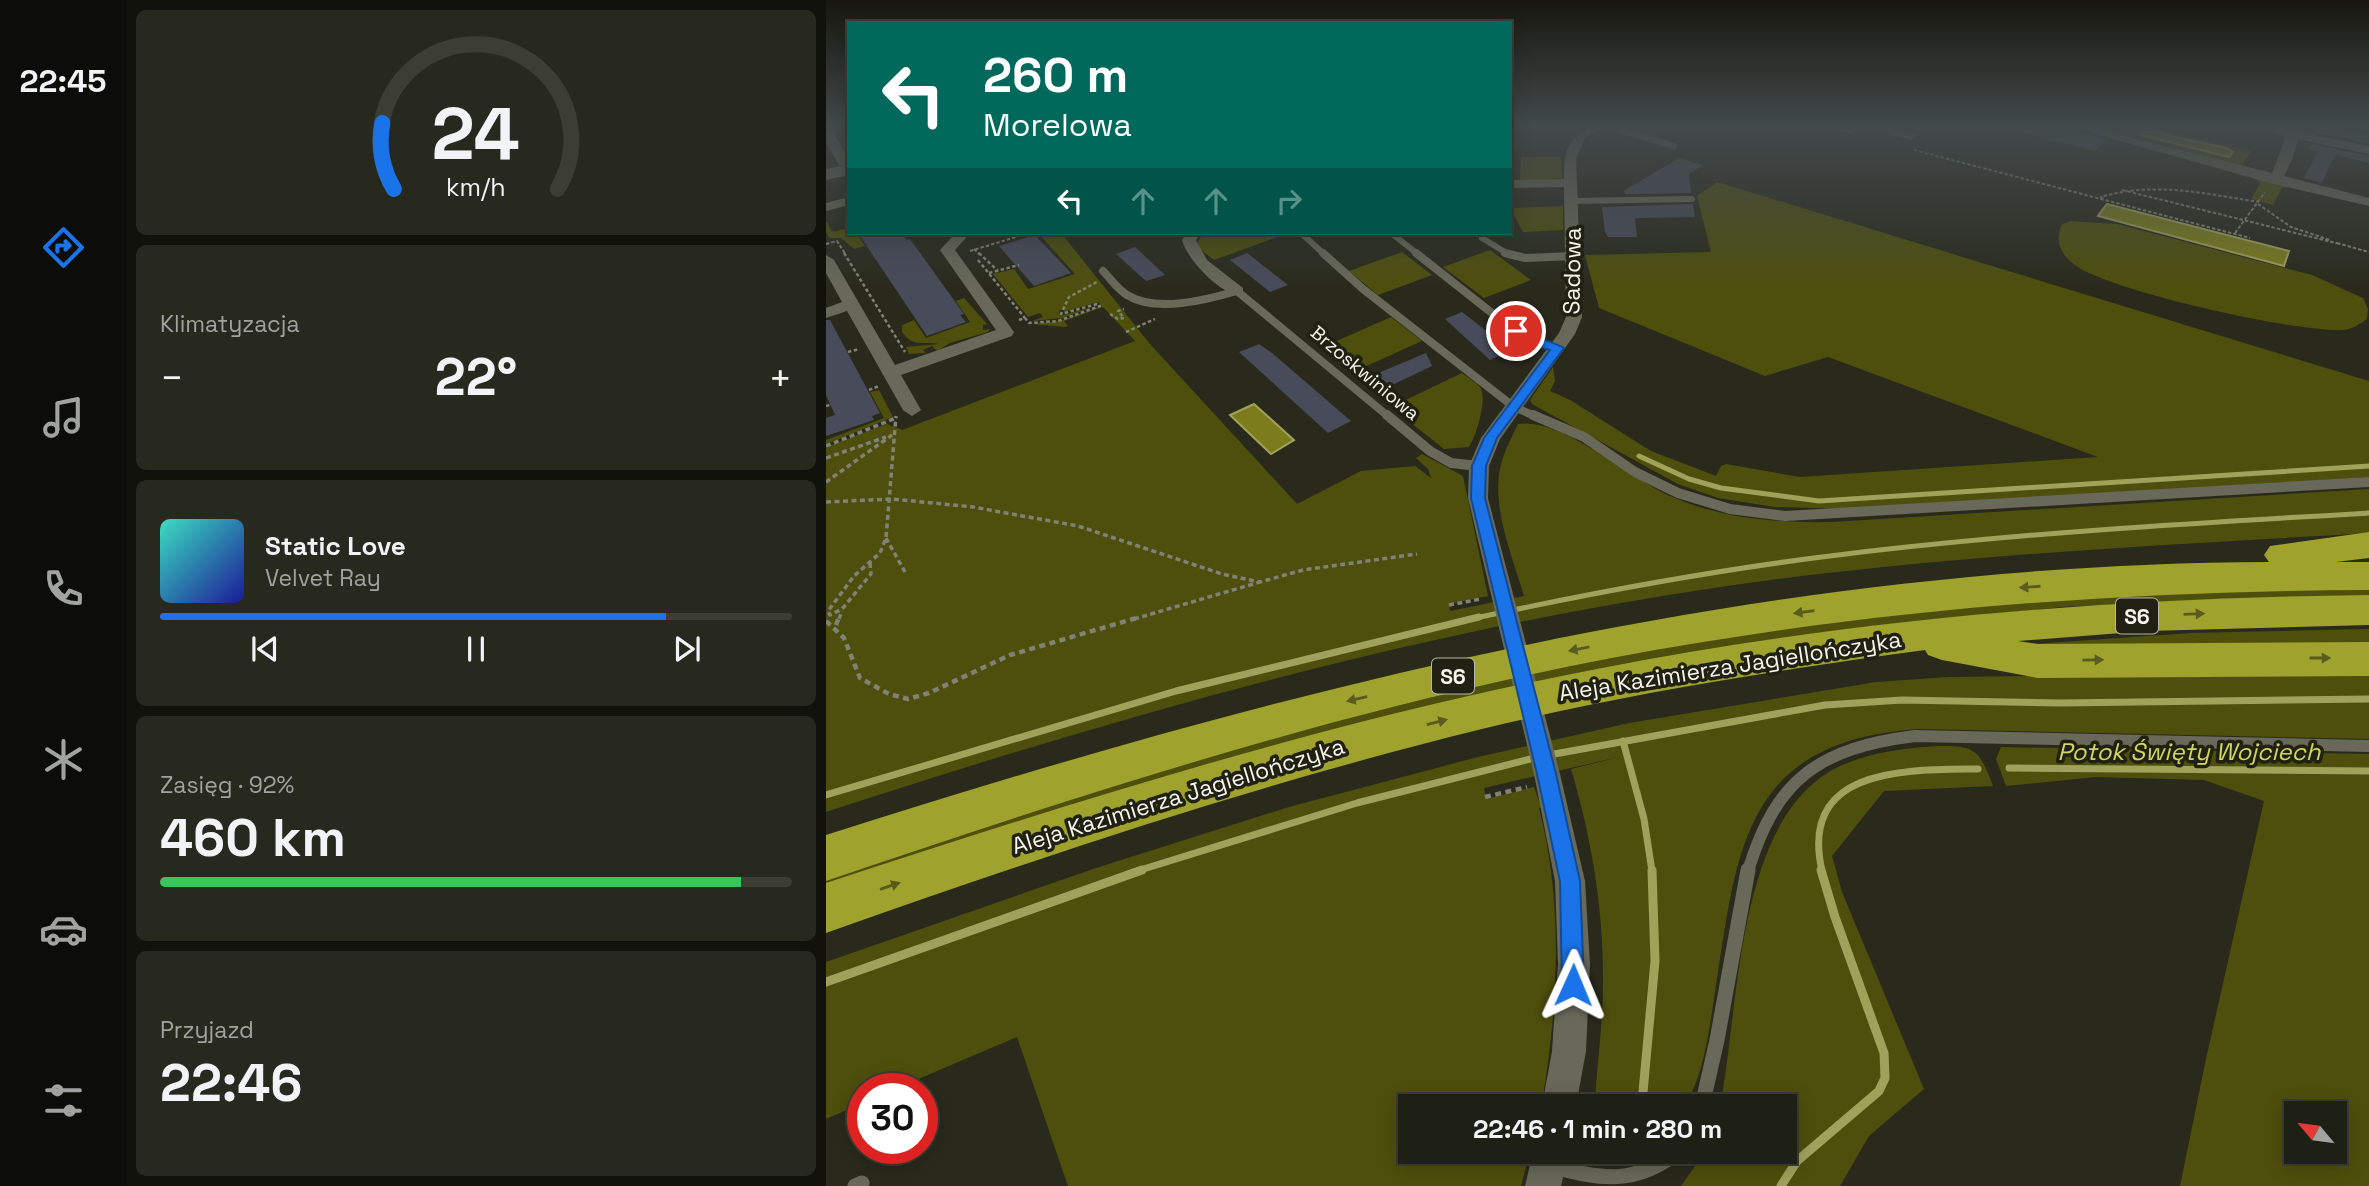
<!DOCTYPE html>
<html lang="pl">
<meta charset="utf-8">
<style>
:root{--surface:#1f2015;--page:#27281e;--text:#f1f3f6;--muted:#a1a3a0;--line:#3c3e34;--accent:#1a73e8}
body{margin:0;font-family:"Space Grotesk",sans-serif;background:var(--page);color:var(--text);height:100vh;display:flex;flex-direction:column;font-size:26px;white-space:nowrap}
*{box-sizing:border-box;margin:0}
p{font-size:23px;color:var(--muted)}
.icon{flex:none;width:38px;height:38px;fill:none;stroke:currentColor;stroke-width:2;stroke-linecap:round;stroke-linejoin:round}
.map{position:relative;flex:1;overflow:hidden}
.panel{display:flex;flex-direction:column;gap:10px;padding:10px;background:#11120c;width:700px}
.panel>*{flex:none}
.banner{position:absolute;left:21px;top:21px;width:665px;height:214px;border-radius:0px;box-shadow:0 4px 18px #0003,0 0 0 2px var(--line);background:#00695c;color:#fff;overflow:hidden}
.needle{width:46px;rotate:299deg}
.controls{position:absolute;left:1458px;top:1101px;display:grid;gap:14px}
.controls a{display:grid;place-items:center;width:63px;height:63px;border-radius:0px;background:var(--surface);box-shadow:0 4px 18px #0003,0 0 0 2px var(--line);font-size:35px}
.speed{position:absolute;left:21px;top:1073px;display:flex;gap:14px;font-size:35px;font-weight:700;text-align:center}
.speed>*{display:grid;place-content:center;width:91px;height:91px;border-radius:50%;background:var(--surface);box-shadow:0 4px 18px #0003,0 0 0 2px var(--line);line-height:1}
.speed .limit{border:10px solid #d22;background:#fff;color:#111}
.pin{position:absolute;display:grid;place-items:center;width:60px;height:60px;color:#fff;margin:-30px;border:4px solid #fff;border-radius:50%;box-shadow:0 2px 7px #0007}
.me{position:absolute;width:77px;margin:-38px;rotate:1deg;stroke-linejoin:round;filter:drop-shadow(0 0 5px #0008)}
.turn{display:flex;align-items:center;gap:24px;height:147px;padding:0 21px;font-size:32px}
.turn .icon{width:91px;height:91px;stroke-width:2.5}
.turn b{display:block;font-size:49px;line-height:60px}
.lanes{display:flex;align-items:center;height:66px;padding:0 21px;background:#0003;justify-content:center;gap:35px;direction:ltr}
.lanes .off{opacity:.35}
.big{font-size:52px;font-weight:700;line-height:1.1}
.panel .tile{flex:1;display:flex;flex-direction:column;justify-content:center;gap:10px;min-width:0;padding:0 24px;border-radius:10px;background:var(--page)}
.panel .dial{align-items:center;gap:0}
.dial svg{height:182px;overflow:visible;fill:none;stroke:var(--line);stroke-width:7;stroke-linecap:round;text-anchor:middle}
.dial text{fill:var(--text);stroke:none}
.song{display:flex;align-items:center;gap:21px}
.cover{width:84px;height:84px;border-radius:10px;background:linear-gradient(135deg,hsl(170 70% 55%),hsl(240 70% 35%))}
.played{height:7px;border-radius:4px;background:linear-gradient(90deg,var(--accent) 80%,var(--line) 80%)}
.keys{display:flex;justify-content:space-around;direction:ltr}
.heat{display:flex;justify-content:space-between;align-items:center;font-size:38px;direction:ltr}
.charge{height:10px;border-radius:5px;background:linear-gradient(90deg,#34c759 92%,var(--line) 0)}
.trip{position:absolute;left:572px;top:1094px;width:399px;height:70px;border-radius:0px;background:var(--surface);box-shadow:0 4px 18px #0003,0 0 0 2px var(--line);font-weight:700;line-height:70px;text-align:center}
main{display:flex;flex:1;min-height:0}
.tab-bar{display:flex;flex-direction:column;width:126px;justify-content:space-around;align-items:center;background:#0c0d08;color:var(--muted)}
.tab-bar .icon{width:49px;height:49px}
.tab-bar .selected{color:var(--accent)}
.tab-bar b{font-size:32px;color:var(--text)}
.map>svg:first-child{display:block}
.green{fill:#4e4f0c;fill-rule:evenodd}
.water{fill:#7b7d1c;stroke:#a0a15b;stroke-width:2}
.lines{fill:none;stroke-linecap:round;stroke-linejoin:round}
.stream-far2{stroke:#a0a15b;stroke-width:5}
.stream-far1{stroke:#a0a15b;stroke-width:7}
.stream{stroke:#a0a15b;stroke-width:9}
.building{fill:#484b59}
.path-far4{stroke:#818276;stroke-width:2;stroke-dasharray:3.5 2;stroke-linecap:butt}
.path-far3{stroke:#818276;stroke-width:2.5;stroke-dasharray:3.5 2.5;stroke-linecap:butt}
.path-far2{stroke:#818276;stroke-width:3.5;stroke-dasharray:5 3.5;stroke-linecap:butt}
.path-far1{stroke:#818276;stroke-width:4.5;stroke-dasharray:6 4.5;stroke-linecap:butt}
.path{stroke:#818276;stroke-width:5;stroke-dasharray:8 5;stroke-linecap:butt}
.lane-far4{stroke:#686959;stroke-width:6}
.lane-far3{stroke:#686959;stroke-width:8}
.lane-far2{stroke:#686959;stroke-width:10}
.lane-far1{stroke:#686959;stroke-width:12}
.lane{stroke:#686959;stroke-width:15}
.street{fill:#686959;fill-rule:evenodd}
.secondary{fill:#686959;fill-rule:evenodd}
.highway{fill:#9fa22d;fill-rule:evenodd}
.oneway{fill:#595b1f}
.route{fill:#1a73e8;stroke:#114b97;stroke-width:2}
.labels{text-anchor:middle;dominant-baseline:central;stroke-width:7;stroke-linejoin:round;paint-order:stroke}
.far-street-label{font-size:19px;fill:#f5f6ed;stroke:#202113}
.shield{fill:#202113;stroke:#b5b6ac;stroke-width:2}
.shield-label{font-size:21px;font-weight:bold;fill:#f5f6ed}
.street-label{font-size:23px;fill:#f5f6ed;stroke:#202113}
.water-label{font-size:24px;font-style:italic;fill:#d2d65c;stroke:#202113}
</style>
<main>
<nav class="tab-bar">
<b>22:45</b>
<svg class="icon selected" aria-label="directions" viewBox="0 0 24 24"><path d="M12 3l9 9-9 9-9-9zM9 14v-3h6M13 9l2 2-2 2"/></svg>
<svg class="icon" aria-label="music" viewBox="0 0 24 24"><path d="M9 18V5l10-2v13"/><circle cx="6" cy="18" r="3"/><circle cx="16" cy="16" r="3"/></svg>
<svg class="icon" aria-label="phone" viewBox="0 0 24 24"><path d="M5 4h4l2 5-3 2q2 4 5 5l2-3 5 2v4C11 20 4 13 5 4z"/></svg>
<svg class="icon" aria-label="climate" viewBox="0 0 24 24"><path d="M12 3v18M4 7l16 10M4 17L20 7"/></svg>
<svg class="icon" aria-label="car" viewBox="0 0 24 24"><path d="M5 17H2v-5l4-1 3-4h7l3 4 3 1v5h-3M9 17h6M6 11h13"/><circle cx="7" cy="17" r="2"/><circle cx="17" cy="17" r="2"/></svg>
<svg class="icon" aria-label="filters" viewBox="0 0 24 24"><path d="M4 7h16M4 17h16"/><circle cx="9" cy="7" r="2"/><circle cx="15" cy="17" r="2"/></svg>
</nav>
<section class="panel">
<div class="tile dial"><svg viewBox="0 0 100 80">
<path d="M14 69A42 42 0 1 1 86 69"/>
<path d="M14 69A42 42 0 0 1 9 40" stroke="#1a73e8"/>
<text x="50" y="56" font-size="32" font-weight="700">24</text>
<text x="50" y="72" font-size="11">km/h</text>
</svg></div>
<div class="tile"><p>Klimatyzacja</p>
<div class="heat"><a>−</a><b class="big">22°</b><a>+</a></div>
</div>
<div class="tile">
<div class="song"><i class="cover"></i><div><b>Static Love</b><p>Velvet Ray</p></div></div>
<div class="played"></div>
<div class="keys"><svg class="icon" aria-label="previous" viewBox="0 0 24 24"><path d="M18 5L8 12l10 7zM5 5v14"/></svg><svg class="icon" aria-label="pause" viewBox="0 0 24 24"><path d="M8 5v14M16 5v14"/></svg><svg class="icon" aria-label="next" viewBox="0 0 24 24"><path d="M6 5l10 7-10 7zM19 5v14"/></svg></div>
</div>
<div class="tile"><p>Zasięg · 92%</p><b class="big">460 km</b><div class="charge"></div></div>
<div class="tile"><p>Przyjazd</p><b class="big">22:46</b></div>
</section>
<div class="map">
<svg width="1543" height="1186" viewBox="0 0 1543 1186">
<rect width="100%" height="100%" fill="#292a1c"/>
<!-- green -->
<path class="green" d="M1304 125H1310L1425 151 1415 167 1300 134Z
M695 157H735L736 178 694 181Z
M1428 178 1466 187 1456 188 1447 205 1425 199 1434 183Z
M891 182 1543 381V477L1025 509 949 507 892 498 852 484 706 404 704 400 727 367 729 381 724 391 744 400 825 451 890 476 895 466 900 464 974 477 1272 457 1002 357 939 376 773 308 759 255 885 252 871 196Z
M737 206V230L697 232 684 208Z
M0 221 7 232 23 228V233H31L39 246 28 249 15 238H4L0 232Z
M1245 221 1291 224 1486 275 1537 298 1542 309 1541 319C1533 325 1526 329 1517 330 1473 333 1283 291 1249 265 1235 255 1228 241 1236 224Z
M212 233H235L324 344 471 504 535 471 589 466 605 478 602 469 590 458 596 454 637 476 662 596 623 604 624 611 698 596C687 558 666 510 674 469 677 453 685 439 692 424 737 417 804 480 849 498 899 519 952 523 1006 522L1543 489V533C1322 546 1100 556 881 589 581 634 288 718 0 812V447L61 424 76 430 309 341 277 307 238 321 242 326 239 327 206 324 234 321 276 306 272 302 238 312 237 309 233 311 234 316 270 306 236 318 206 321 217 317 214 313 202 317 167 274 188 269 202 289 249 274Z
M377 233H463L388 260 370 246Z
M664 250 705 280 658 298 617 267Z
M576 252 606 275 552 295 523 271Z
M138 298 161 324 157 325V330L164 329 162 332 124 343 111 351 106 346 97 350 100 353 83 354 80 347 113 344C97 341 87 348 76 332V325L88 320 100 338 144 322 130 301Z
M565 317 596 341 525 373 495 348Z
M636 373C641 377 650 382 654 387 662 399 650 436 643 447L618 449 565 407Z
M53 390 67 417 0 444V440L58 418 44 392Z
M1543 588V597L1422 598 1236 607 985 634 0 889V877C296 779 594 685 903 636 1026 617 1150 605 1273 596 1363 589 1453 591 1543 588Z
M1543 629V646L1205 644 1365 633Z
M1453 673 1543 675V739L1093 729C914 741 911 852 888 999 882 1036 878 1073 859 1106H770L769 1102C771 1063 777 1024 777 985 778 912 766 840 745 769L797 756 658 788 660 799 708 787 715 807 713 808C738 906 732 1004 716 1103L715 1106H584V1152H704L695 1186H242L191 1037 71 1088H37V1103L0 1119V962L270 868 463 807 652 757 803 723 1050 682 1122 677Z
M1113 746C1151 745 1154 752 1167 786L1058 791 1006 856 1016 892 1098 1089 1043 1136 1014 1186H855L879 1152H959V1106H894C914 1007 909 815 1014 766 1045 752 1080 748 1113 746Z
M1175 747 1543 754V1186H1354L1380 1059 1438 801 1378 780 1270 777 1180 786 1170 759ZM1470 1113H1508V1152H1470Z"/>
<!-- water -->
<path class="water" d="M1321 131 1400 148 1407 152 1403 157 1315 135Z
M1281 204 1463 251 1458 266 1272 216Z
M428 404 468 440 445 454 404 415Z"/>
<g class="lines">
<!-- stream-far2 -->
<path class="stream-far2" d="M813 456 863 479 895 488 993 501 1543 466
M645 619C769 592 894 569 1020 554 1194 533 1369 523 1543 513"/>
<!-- stream-far1 -->
<path class="stream-far1" d="M797 741 818 819 826 871
M723 755 999 705 1076 700 1235 703 1543 699
M1183 768 1543 771
M0 795 350 691 653 617
M311 871 531 803 712 757
M996 871C972 766 1082 770 1152 769"/>
<!-- stream -->
<path class="stream" d="M0 982 316 870
M817 1092 829 961 826 870
M955 1186 971 1161 1053 1091 1059 1078 1058 1053 1009 917 995 870"/>
</g>
<!-- building -->
<path class="building" d="M1186 125H1235L1280 140 1270 151 1186 131Z
M1494 125H1516L1514 129 1543 135V143L1490 133Z
M1485 144 1543 156V163L1509 155 1496 183 1478 178 1492 151 1483 149Z
M853 158 877 165 863 174 865 193 799 194 798 191Z
M867 204 869 217 809 218 811 237H782L779 232 776 207Z
M32 233H75L81 240 84 239 138 314 134 315 140 322 101 336Z
M209 235 245 273 208 286 173 246Z
M309 247 339 275 320 281 290 254Z
M421 253 462 285 444 292 404 260Z
M636 312 666 335 686 350 664 360 619 319Z
M0 320H4L54 413 46 416 48 420 0 436V418L9 415 0 395Z
M433 344 446 353 525 421 502 433 413 352Z
M600 353 606 366 564 386 550 374Z"/>
<g class="lines">
<!-- path-far4 -->
<path class="path-far4" d="M988 125 1027 133
M1088 150 1424 238
M1296 190 1514 244
M1277 199 1275 197C1328 181 1380 194 1433 202
M1432 204 1465 227 1504 240
M1409 233 1439 192
M1511 243 1543 252
M0 244 11 241 20 255
M148 249 154 255
M144 251 190 237"/>
<!-- path-far3 -->
<path class="path-far3" d="M18 253 79 352
M153 253 172 271
M152 260 199 318
M163 273 193 265
M284 314 292 319 298 318 292 311 298 309
M193 320 199 318 203 323 232 321 274 306 271 304 235 314 243 297 271 282
M300 332 329 319
M22 352 33 349
M43 390 53 386
M0 406 4 405"/>
<!-- path-far2 -->
<path class="path-far2" d="M0 446 70 418
M0 458 60 437
M0 482 66 435
M0 502 66 499 147 507 252 526 396 574 434 582 477 570 591 554
M60 538 79 572
M44 563 45 574 16 609 4 615 2 611 28 576 54 553 60 538 70 416
M623 605 655 599
M13 619 16 611
M308 619 434 582"/>
<!-- path-far1 -->
<path class="path-far1" d="M0 621 18 638 34 678 63 694 82 699 103 693 184 655 314 617
M10 625 13 617
M659 797 701 787"/>
<!-- path -->
<path class="path" d="M773 1160 775 1152"/>
<!-- lane-far4 -->
<path class="lane-far4" d="M777 125 848 146
M746 201 866 199
M475 233 499 255
M565 233 593 255
M656 238 684 255"/>
<!-- lane-far3 -->
<path class="lane-far3" d="M497 253 537 289 688 407 711 417
M590 253 690 332 706 342 732 348
M679 253 699 258 748 256
M277 271C285 279 291 289 301 295 330 313 380 300 411 291L563 417"/>
<!-- lane-far2 -->
<path class="lane-far2" d="M561 415 604 451 625 463 653 466
M707 415 758 437 809 472 852 493 904 509 959 516 1543 482"/>
<!-- lane-far1 -->
<path class="lane-far1" d="M922 871C950 778 994 748 1089 736L1543 746"/>
<!-- lane -->
<path class="lane" d="M876 1106 891 1040 922 870
M725 1166C775 1180 809 1185 852 1152
M29 1186 36 1183"/>
<!-- street -->
<path class="street" d="M1 125H13L9 136 23 159V165H13L0 142Z
M767 125H781L759 138 750 158 756 317 749 334 674 439 663 466 662 498 734 774 759 881 764 964 760 1051 750 1106H716L726 1051 732 964 729 881 708 774 642 498 643 466 655 438 733 333 740 317 738 187 684 188V180L738 179C738 151 741 138 767 125Z
M1033 125H1052L1091 136 1085 140Z
M1238 125H1256L1446 173 1460 136 1418 125H1439L1462 129 1463 125H1475L1473 132 1543 146V154L1472 139 1466 160 1458 176 1543 198V206L1444 183Z
M23 197V205L0 211V203Z
M125 233H139L140 238 129 250 188 332 186 336 75 375 95 410 86 416 77 410 21 311 0 318V308L16 302 0 273V255L8 260 69 365 170 330 114 250 126 237Z
M361 233H375L370 240 381 260 417 288V294C397 299 360 258 356 240Z
M707 1152H743L735 1186H699Z"/>
<!-- secondary -->
<path class="secondary" d="M23 164V175L0 180V169Z"/>
<!-- highway -->
<path class="highway" d="M1543 532V558L1510 562H1543V590C1317 591 1094 606 871 643 574 691 285 784 0 881V835C473 684 943 564 1443 562L1438 555 1444 546Z
M1543 595V625L1321 631 1192 641 1212 644 1543 642V676L1212 678 1116 660 1102 655 1099 650C951 670 805 693 660 728 436 783 217 856 0 933V883C253 800 509 719 771 669 1026 619 1283 598 1543 595Z"/>
</g>
<!-- one-way arrows -->
<defs><path id="oneway-solid" d="M-6-.8H1V-3.2L6.5 0L1 3.2V.8H-6Z" transform="scale(1.75)"/></defs>
<g class="oneway">
<use href="#oneway-solid" transform="translate(1204 587) rotate(176)"/>
<use href="#oneway-solid" transform="translate(978 612) rotate(172)"/>
<use href="#oneway-solid" transform="translate(1368 614) rotate(-2)"/>
<use href="#oneway-solid" transform="translate(753 649) rotate(169)"/>
<use href="#oneway-solid" transform="translate(1494 658)"/>
<use href="#oneway-solid" transform="translate(1267 660) rotate(-1)"/>
<use href="#oneway-solid" transform="translate(531 699) rotate(167)"/>
<use href="#oneway-solid" transform="translate(611 722) rotate(-14)"/>
<use href="#oneway-solid" transform="translate(64 886) rotate(-19)"/>
</g>
<!-- sky -->
<linearGradient id="sky" x2="0" y2="1"><stop stop-color="#17170f"/><stop offset="0.43" stop-color="#434a4b"/><stop offset="1" stop-color="#434a4b" stop-opacity="0"/></linearGradient>
<rect width="1543" height="291" fill="url(#sky)"/>
<!-- route -->
<path class="route" d="M686 329C690 329 734 345 738 348L671 438 660 466 659 498 730 774 754 881 758 985 755 993 747 997 739 993 736 985 734 881 711 774 645 498 646 466 658 438 724 350 702 344 686 334Z"/>
<g class="labels">
<!-- far-street labels -->
<g class="far-street-label">
<text transform="translate(539 373) rotate(40)">Brzoskwiniowa</text>
</g>
<!-- shield labels -->
<g class="shield">
<rect x="1290" y="598.5" width="42" height="35" rx="5"/>
<rect x="606" y="658.5" width="42" height="35" rx="5"/>
</g>
<g class="shield-label">
<text x="1311" y="616">S6</text>
<text x="627" y="676">S6</text>
</g>
<!-- street labels -->
<g class="street-label">
<text transform="translate(746 271) rotate(-89)">Sadowa</text>
<text transform="translate(904 666) rotate(-9)">Aleja Kazimierza Jagiellończyka</text>
<text transform="translate(352 796) rotate(-17)">Aleja Kazimierza Jagiellończyka</text>
</g>
<!-- water labels -->
<g class="water-label">
<text x="1363" y="751">Potok Święty Wojciech</text>
</g>
</g>
</svg>
<div class="controls">
<a><svg class="needle" viewBox="-14 -14 28 28"><path d="M0-13l5 13h-10z" fill="#e53935"/><path d="M0 13l5-13h-10z" fill="#a1a3a0"/></svg></a>
</div>
<div class="speed"><div class="limit">30</div></div>
<div class="pin" style="left:690px;top:331px;background:#d93025"><svg class="icon" aria-label="arrive" viewBox="0 0 24 24"><path d="M6 21V4h12l-3 4 3 4H6"/></svg></div>
<svg class="me" style="left:747px;top:985px" viewBox="-20 -20 40 40"><path d="M0-17L14 15 0 8-14 15z" fill="#1a73e8" stroke="#fff" stroke-width="4"/></svg>
<div class="trip">22:46 · 1 min · 280 m</div>
<div class="banner">
<div class="turn"><svg class="icon" aria-label="left" viewBox="0 0 24 24"><path d="M17 20v-9H6M10 6l-5 5 5 5"/></svg><div><b>260 m</b>Morelowa</div></div>
<div class="lanes"><svg class="icon" aria-label="left" viewBox="0 0 24 24"><path d="M17 20v-9H6M10 6l-5 5 5 5"/></svg><svg class="icon off" aria-label="ahead" viewBox="0 0 24 24"><path d="M12 20V5M6 11l6-6 6 6"/></svg><svg class="icon off" aria-label="ahead" viewBox="0 0 24 24"><path d="M12 20V5M6 11l6-6 6 6"/></svg><svg class="icon off" aria-label="right" viewBox="0 0 24 24"><path d="M7 20v-9h11M14 6l5 5-5 5"/></svg></div>
</div>
</div>
</main>
